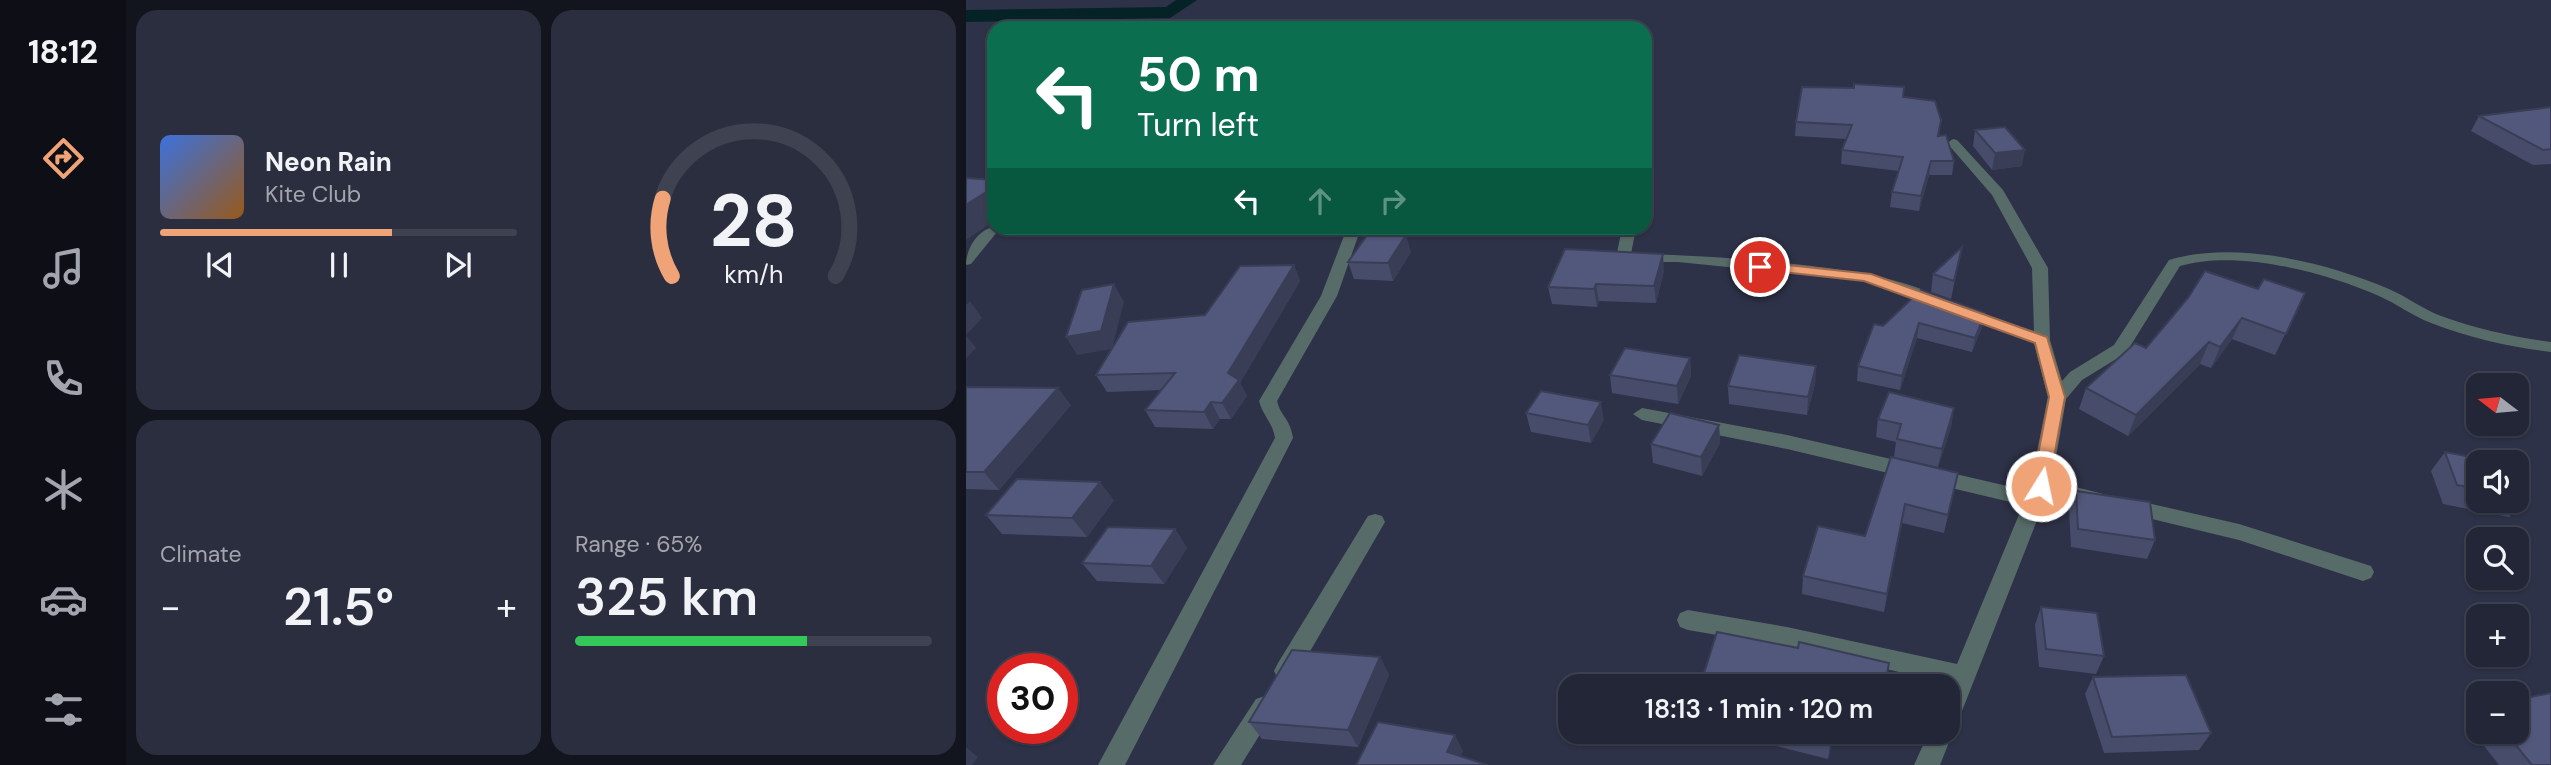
<!DOCTYPE html>
<meta charset="utf-8">
<style>
:root{--surface:#222636;--page:#2a2e3e;--text:#f1f3f6;--muted:#a2a5ad;--line:#3f4351;--accent:#efa377}
body{margin:0;font-family:"DM Sans",sans-serif;background:var(--page);color:var(--text);height:100vh;display:flex;flex-direction:column;font-size:26px;white-space:nowrap}
*{box-sizing:border-box;margin:0}
p{font-size:23px;color:var(--muted)}
.icon{flex:none;width:38px;height:38px;fill:none;stroke:currentColor;stroke-width:2;stroke-linecap:round;stroke-linejoin:round}
.map{position:relative;flex:1;overflow:hidden}
.sheet{display:flex;flex-direction:column;gap:10px;padding:10px;background:#13151e;width:840px}
.sheet>*{flex:none}
.banner{position:absolute;left:21px;top:21px;width:665px;height:214px;border-radius:21px;box-shadow:0 2px 5px #0004,0 0 0 2px var(--line);background:#0b6e4f;color:#fff;overflow:hidden}
.needle{width:46px;rotate:286deg}
.buttons{position:absolute;left:1500px;top:373px;display:grid;gap:14px}
.buttons a{display:grid;place-items:center;width:63px;height:63px;border-radius:14px;background:var(--surface);box-shadow:0 2px 5px #0004,0 0 0 2px var(--line);font-size:35px}
.speed{position:absolute;left:21px;top:653px;display:flex;gap:14px;font-size:35px;font-weight:700;text-align:center}
.speed>*{display:grid;place-content:center;width:91px;height:91px;border-radius:50%;background:var(--surface);box-shadow:0 2px 5px #0004,0 0 0 2px var(--line);line-height:1}
.speed .limit{border:10px solid #d22;background:#fff;color:#111}
.pin{position:absolute;display:grid;place-items:center;width:60px;height:60px;color:#fff;margin:-30px;border:4px solid #fff;border-radius:50%;box-shadow:0 2px 7px #0007}
.me{position:absolute;width:77px;margin:-38px;rotate:10deg;stroke-linejoin:round;filter:drop-shadow(0 0 5px #0008)}
.turn{display:flex;align-items:center;gap:24px;height:147px;padding:0 35px;font-size:32px}
.turn .icon{width:91px;height:91px;stroke-width:2.5}
.turn b{display:block;font-size:49px;line-height:60px}
.lanes{display:flex;align-items:center;height:66px;padding:0 35px;background:#0003;justify-content:center;gap:35px;direction:ltr}
.lanes .off{opacity:.35}
.big{font-size:52px;font-weight:600;line-height:1.1}
.sheet .card{flex:1;display:flex;flex-direction:column;justify-content:center;gap:10px;min-width:0;padding:0 24px;border-radius:21px;background:var(--page)}
.sheet .dial{align-items:center;gap:0}
.dial svg{height:182px;overflow:visible;fill:none;stroke:var(--line);stroke-width:7;stroke-linecap:round;text-anchor:middle}
.dial text{fill:var(--text);stroke:none}
.song{display:flex;align-items:center;gap:21px}
.cover{width:84px;height:84px;border-radius:10px;background:linear-gradient(135deg,hsl(220 70% 55%),hsl(30 70% 35%))}
.played{height:7px;border-radius:4px;background:linear-gradient(90deg,var(--accent) 65%,var(--line) 65%)}
.keys{display:flex;justify-content:space-around;direction:ltr}
.heat{display:flex;justify-content:space-between;align-items:center;font-size:38px;direction:ltr}
.charge{height:10px;border-radius:5px;background:linear-gradient(90deg,#34c759 65%,var(--line) 0)}
.sheet .tiles{flex:1;display:grid;gap:10px;grid-template-columns:repeat(2,1fr)}
.trip{position:absolute;left:592px;top:674px;width:402px;height:70px;border-radius:21px;background:var(--surface);box-shadow:0 2px 5px #0004,0 0 0 2px var(--line);font-weight:600;line-height:70px;text-align:center}
main{display:flex;flex:1;min-height:0}
.menu{display:flex;flex-direction:column;width:126px;justify-content:space-around;align-items:center;background:#0e0f16;color:var(--muted)}
.menu .icon{width:49px;height:49px}
.menu .selected{color:var(--accent)}
.menu b{font-size:32px;color:var(--text)}
.map>svg:first-child{display:block}
.lines{fill:none;stroke-linecap:round;stroke-linejoin:round}
.canal{fill:#052226;fill-rule:evenodd}
.street{fill:#576c68;fill-rule:evenodd}
.wall{fill:#474c6a}
.shaded-wall{fill:#393e56}
.building{fill:#52587b;stroke:#393e56;stroke-width:2}
.route{fill:#efa377;stroke:#9b6a4d;stroke-width:2}
</style>
<main>
<nav class="menu">
<b>18:12</b>
<svg class="icon selected" aria-label="directions" viewBox="0 0 24 24"><path d="M12 3l9 9-9 9-9-9zM9 14v-3h6M13 9l2 2-2 2"/></svg>
<svg class="icon" aria-label="music" viewBox="0 0 24 24"><path d="M9 18V5l10-2v13"/><circle cx="6" cy="18" r="3"/><circle cx="16" cy="16" r="3"/></svg>
<svg class="icon" aria-label="phone" viewBox="0 0 24 24"><path d="M5 4h4l2 5-3 2q2 4 5 5l2-3 5 2v4C11 20 4 13 5 4z"/></svg>
<svg class="icon" aria-label="climate" viewBox="0 0 24 24"><path d="M12 3v18M4 7l16 10M4 17L20 7"/></svg>
<svg class="icon" aria-label="car" viewBox="0 0 24 24"><path d="M5 17H2v-5l4-1 3-4h7l3 4 3 1v5h-3M9 17h6M6 11h13"/><circle cx="7" cy="17" r="2"/><circle cx="17" cy="17" r="2"/></svg>
<svg class="icon" aria-label="filters" viewBox="0 0 24 24"><path d="M4 7h16M4 17h16"/><circle cx="9" cy="7" r="2"/><circle cx="15" cy="17" r="2"/></svg>
</nav>
<section class="sheet">
<div class="tiles">
<div class="card">
<div class="song"><i class="cover"></i><div><b>Neon Rain</b><p>Kite Club</p></div></div>
<div class="played"></div>
<div class="keys"><svg class="icon" aria-label="previous" viewBox="0 0 24 24"><path d="M18 5L8 12l10 7zM5 5v14"/></svg><svg class="icon" aria-label="pause" viewBox="0 0 24 24"><path d="M8 5v14M16 5v14"/></svg><svg class="icon" aria-label="next" viewBox="0 0 24 24"><path d="M6 5l10 7-10 7zM19 5v14"/></svg></div>
</div>
<div class="card dial"><svg viewBox="0 0 100 80">
<path d="M14 69A42 42 0 1 1 86 69"/>
<path d="M14 69A42 42 0 0 1 10 35" stroke="#efa377"/>
<text x="50" y="56" font-size="32" font-weight="700">28</text>
<text x="50" y="72" font-size="11">km/h</text>
</svg></div>
<div class="card"><p>Climate</p>
<div class="heat"><a>−</a><b class="big">21.5°</b><a>+</a></div>
</div>
<div class="card"><p>Range · 65%</p><b class="big">325 km</b><div class="charge"></div></div>
</div>
</section>
<div class="map">
<svg width="1585" height="765" viewBox="0 0 1585 765">
<rect width="100%" height="100%" fill="#2e3248"/>
<g class="lines">
<!-- canal -->
<path class="canal" d="M210 0H231L204 18 0 22V10L200 7Z"/>
<!-- street -->
<path class="street" d="M987 139 991 140 1037 190 1082 268 1084 340 1096 381 1104 372 1148 345 1203 260C1269 240 1360 262 1423 289 1441 297 1457 309 1475 316 1511 329 1547 337 1585 342V352C1544 347 1504 338 1465 323 1447 316 1431 304 1413 296 1360 272 1270 249 1214 266L1160 353 1116 380 1100 399 1086 481 1137 494 1140 499 1137 504 1130 507 1081 495 994 716 991 724 985 726 987 732 974 765H948L963 732H982L983 683 821 647 722 630 714 627 711 620 714 613 722 610 821 627 991 664 1057 505 821 449 676 420 667 414 676 408 821 435 1063 491 1082 397 1068 343 990 315 988 312 996 307 1068 331 1066 268 1026 195 981 143Z
M24 228 31 232 5 264 0 265C0 251 9 233 24 228Z
M381 228H395L371 296 311 401C315 417 324 418 327 438L159 765H132L309 438C307 423 297 416 293 401L355 296Z
M656 228H670L665 254C722 254 944 265 978 303L976 306H964L899 281 712 262H657L650 258Z
M1164 499 1273 524 1405 566 1408 572 1405 578 1397 581 1273 540 1157 512 1154 507 1157 502Z
M409 514 416 516 419 522 328 679 320 682 312 679 308 671 312 663 402 516Z
M299 696 308 699 311 707 275 765H247L290 699Z"/>
</g>
<!-- wall -->
<path class="wall" d="M937 97 973 136 988 161 986 175H963L953 211 924 207 926 192 933 171 875 164 876 150 880 139 829 136 830 122Z
M1585 107V164L1567 165 1505 131 1513 116Z
M1009 130 1056 166 1026 170 1007 146Z
M996 247 985 299 965 292 967 274Z
M445 252 427 281 388 279 382 262Z
M328 265 334 281 274 383 281 396 265 419H254L247 429 189 427 179 410 196 390 141 392 130 375Z
M698 271 690 303 633 301 631 307 586 304 582 287Z
M1292 289 1339 293 1309 355 1266 339 1245 368 1234 364 1162 436 1113 409 1120 388 1180 348Z
M955 290 1016 327 1006 352 951 338 934 390 891 381 892 366 917 326Z
M724 358 725 376 712 404 646 393 644 375Z
M850 366 849 384 841 415 763 404 762 386Z
M0 387 105 405 33 490 0 489Z
M988 408 985 427 972 467 928 457 930 442 910 437 912 419Z
M560 413 638 420 625 443 565 432Z
M753 425 754 443 736 476 687 463 685 444Z
M1479 452 1512 462V500H1550V479L1559 498 1543 517 1477 504 1465 471Z
M925 457 992 473 978 533 936 523 918 612 836 594 837 576 899 536Z
M1110 491 1189 540 1181 559 1105 547 1103 509Z
M148 500 121 537 36 534 20 515Z
M209 529 221 548 198 584 131 581 116 563Z
M1075 607 1138 656 1130 674 1073 667 1069 625Z
M414 657 423 675 392 747 296 739 283 722Z
M1127 677 1245 733 1233 750 1138 753 1119 694Z
M1512 712V732H1550L1585 765H1533L1500 723Z
M786 732H868L862 759 810 746V737Z"/>
<!-- shaded-wall -->
<path class="shaded-wall" d="M1059 150 1056 166 1026 170 1029 153Z
M965 161 963 175 953 211 955 196Z
M28 187V221L0 240V205Z
M440 235 445 252 427 281 422 263Z
M697 254 698 271 690 303 688 286Z
M328 265 334 281 274 383 281 396 265 419 256 403 262 373Z
M148 284 158 302 146 349 111 355 100 337Z
M630 284 633 301 631 307 628 289Z
M4 301 16 318 0 335 10 348 0 358V305Z
M1019 313 1016 327 1006 352 1009 338Z
M1276 318 1266 339 1245 368 1254 347Z
M953 323 951 338 934 390 936 376Z
M1243 342 1234 364 1162 436 1170 415Z
M724 358 725 376 712 404 711 386Z
M850 366 849 384 841 415 842 397Z
M92 388 105 405 33 490 18 472Z
M245 402 254 419 247 429 238 412Z
M635 402 638 420 625 443 622 425Z
M988 408 985 427 972 467 976 449Z
M753 425 754 443 736 476 735 457Z
M134 482 148 500 121 537 106 518Z
M939 504 936 523 918 612 921 594Z
M209 529 221 548 198 584 185 566Z
M414 657 423 675 392 747 382 730Z
M866 732H868L862 759 864 742Z
M489 735 497 751 491 765 481 752Z
M0 747 12 757 6 765H0Z"/>
<!-- building -->
<path class="building" d="M888 84 938 87 937 97 969 101 975 120 972 136 980 135 988 161H965L955 196 926 192 937 157 876 150 886 125 830 122 836 87 888 88Z
M1585 107V149L1577 150 1513 116Z
M1039 127 1059 150 1029 153 1009 130Z
M0 178 28 180V187L0 205Z
M402 234 440 235 422 263 382 262Z
M996 247 988 281 967 274 968 273Z
M599 249 697 254 688 286 630 284 628 289 582 287Z
M328 265 262 373 273 380 256 403 245 402 238 412 179 410 209 373 130 375 162 322 239 315 274 266Z
M1239 271 1292 289 1298 279 1339 293 1320 334 1276 318 1254 347 1243 342 1170 415 1120 388 1169 343 1180 348 1222 298Z
M148 284 135 331 100 337 116 290Z
M955 290 1019 313 1009 338 953 323 936 376 892 366 908 324 917 326Z
M659 348 724 358 711 386 644 375Z
M773 355 850 366 842 397 762 386Z
M0 387 92 388 18 472H0Z
M575 391 635 402 622 425 560 413Z
M923 392 988 408 976 449 931 439 935 424 912 419Z
M704 413 753 425 735 457 685 444Z
M1479 452 1531 462H1512V489L1491 485Z
M925 457 992 473 982 515 939 504 921 594 837 576 852 526 899 536Z
M51 479 134 482 106 518 20 515Z
M1550 479 1559 498 1550 497Z
M1110 491 1184 502 1189 540 1112 529Z
M142 527 209 529 185 566 116 563Z
M1075 607 1131 613 1138 656 1080 649Z
M751 632 832 648 833 642 923 663 919 686H734Z
M326 650 414 657 382 730 283 722Z
M1220 675 1245 733 1146 737 1127 677Z
M1585 693V765H1566L1539 732H1550V700Z
M412 722 489 735 481 752 522 765H390Z
M821 732H866L864 742Z"/>
<!-- route -->
<path class="route" d="M794 262 905 274 1081 337 1099 397 1082 490H1069L1066 486 1083 397 1069 343 898 281 789 269 787 267Z"/>
</svg>
<div class="buttons">
<a><svg class="needle" viewBox="-14 -14 28 28"><path d="M0-13l5 13h-10z" fill="#e53935"/><path d="M0 13l5-13h-10z" fill="#a2a5ad"/></svg></a>
<a><svg class="icon" aria-label="sound" viewBox="0 0 24 24"><path d="M4 9h4l5-4v14l-5-4H4zM17 9q2 3 0 6"/></svg></a>
<a><svg class="icon" aria-label="search" viewBox="0 0 24 24"><circle cx="10" cy="10" r="6"/><path d="M15 15l6 6"/></svg></a>
<a>+</a>
<a>−</a>
</div>
<div class="speed"><div class="limit">30</div></div>
<div class="pin" style="left:794px;top:267px;background:#d93025"><svg class="icon" aria-label="arrive" viewBox="0 0 24 24"><path d="M6 21V4h12l-3 4 3 4H6"/></svg></div>
<svg class="me" style="left:1075px;top:486px" viewBox="-20 -20 40 40"><circle r="17" fill="#efa377" stroke="#fff" stroke-width="3"/><path d="M0-11L8 9 0 5-8 9z" fill="#fff"/></svg>
<div class="trip">18:13 · 1 min · 120 m</div>
<div class="banner">
<div class="turn"><svg class="icon" aria-label="left" viewBox="0 0 24 24"><path d="M17 20v-9H6M10 6l-5 5 5 5"/></svg><div><b>50 m</b>Turn left</div></div>
<div class="lanes"><svg class="icon" aria-label="left" viewBox="0 0 24 24"><path d="M17 20v-9H6M10 6l-5 5 5 5"/></svg><svg class="icon off" aria-label="ahead" viewBox="0 0 24 24"><path d="M12 20V5M6 11l6-6 6 6"/></svg><svg class="icon off" aria-label="right" viewBox="0 0 24 24"><path d="M7 20v-9h11M14 6l5 5-5 5"/></svg></div>
</div>
</div>
</main>
